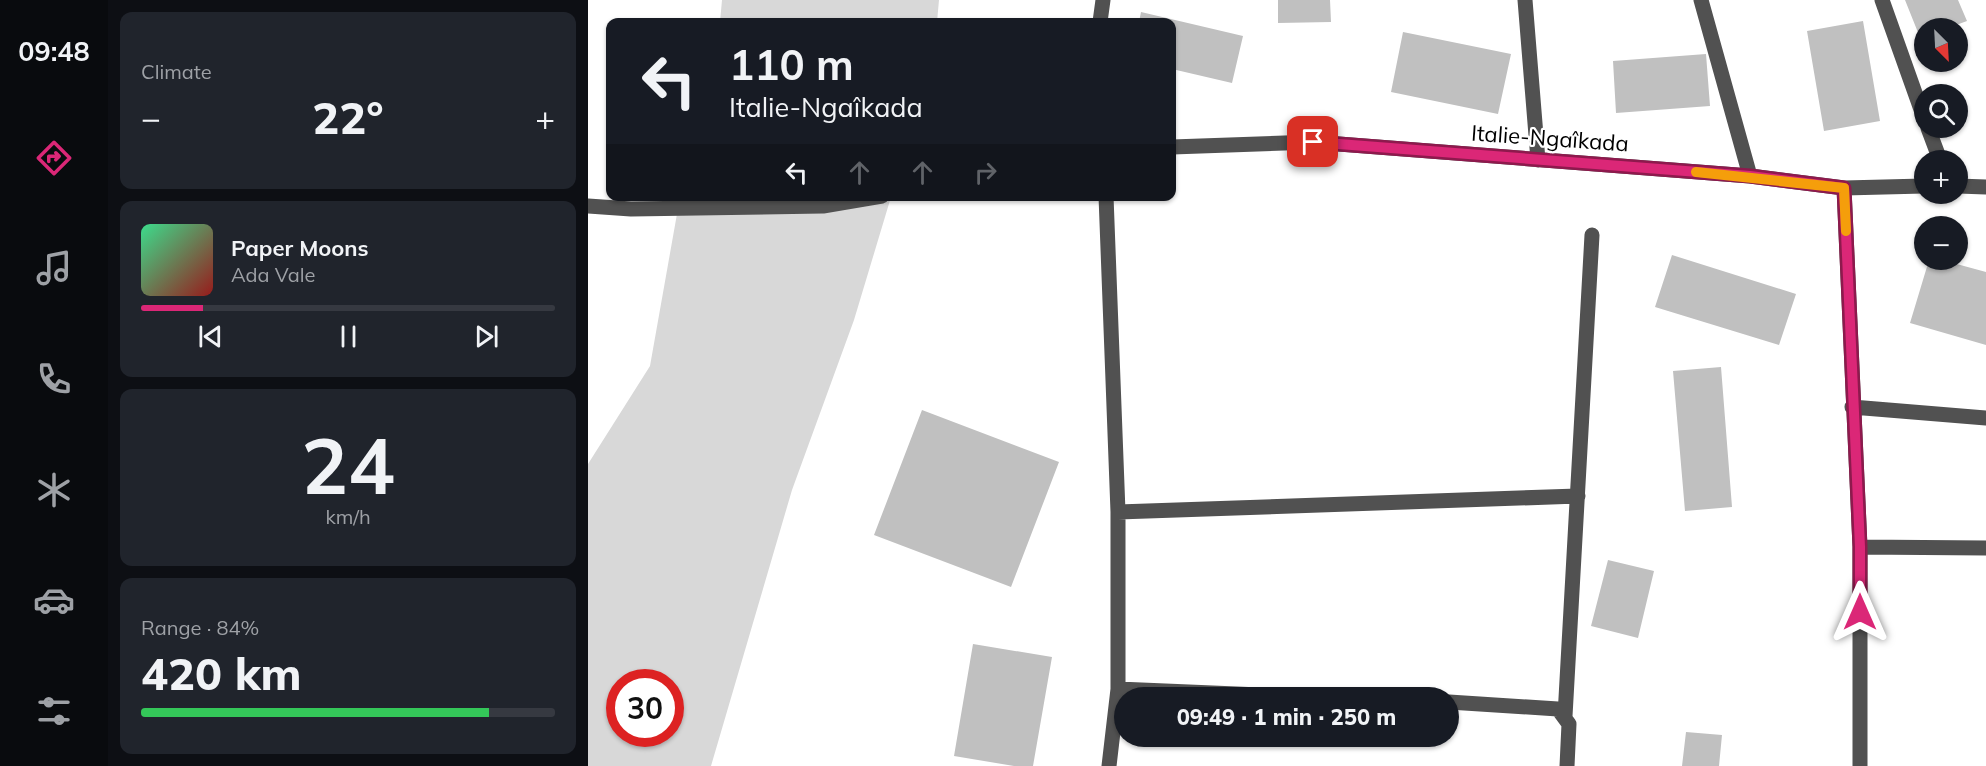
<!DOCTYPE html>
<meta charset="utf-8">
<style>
:root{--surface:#171b24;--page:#20242c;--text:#f1f3f6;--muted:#9ea1a6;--line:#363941;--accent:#db2777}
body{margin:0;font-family:Mulish,sans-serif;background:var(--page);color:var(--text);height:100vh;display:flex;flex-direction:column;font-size:22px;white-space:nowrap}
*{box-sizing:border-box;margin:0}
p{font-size:20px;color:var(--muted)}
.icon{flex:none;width:33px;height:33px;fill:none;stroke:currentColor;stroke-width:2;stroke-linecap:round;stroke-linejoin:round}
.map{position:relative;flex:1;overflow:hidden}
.details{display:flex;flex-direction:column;gap:12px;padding:12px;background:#0d0f14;width:480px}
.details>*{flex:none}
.banner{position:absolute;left:18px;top:18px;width:570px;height:183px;border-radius:12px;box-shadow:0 2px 4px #0004;background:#171b24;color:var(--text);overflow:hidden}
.needle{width:39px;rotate:156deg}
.buttons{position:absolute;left:1326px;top:18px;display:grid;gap:12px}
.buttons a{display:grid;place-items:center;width:54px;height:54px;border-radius:50%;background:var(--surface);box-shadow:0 2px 4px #0004;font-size:30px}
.speed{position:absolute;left:18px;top:669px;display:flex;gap:12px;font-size:30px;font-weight:700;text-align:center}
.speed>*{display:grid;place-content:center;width:78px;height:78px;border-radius:50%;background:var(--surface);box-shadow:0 2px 4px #0004;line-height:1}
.speed .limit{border:9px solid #d22;background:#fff;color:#111}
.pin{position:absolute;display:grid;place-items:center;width:51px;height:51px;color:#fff;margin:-26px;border-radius:12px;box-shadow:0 3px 9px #0006}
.me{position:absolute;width:66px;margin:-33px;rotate:0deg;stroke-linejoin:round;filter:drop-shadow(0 0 4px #0008)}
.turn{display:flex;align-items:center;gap:21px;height:126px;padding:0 24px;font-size:27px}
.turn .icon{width:78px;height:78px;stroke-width:2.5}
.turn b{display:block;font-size:42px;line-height:51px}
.lanes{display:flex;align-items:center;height:57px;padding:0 24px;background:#0003;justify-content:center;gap:30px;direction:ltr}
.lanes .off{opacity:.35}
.big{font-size:45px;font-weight:800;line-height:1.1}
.details .card{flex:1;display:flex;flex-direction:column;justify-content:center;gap:9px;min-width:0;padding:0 21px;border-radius:12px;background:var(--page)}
.details .dial{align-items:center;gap:0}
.dial b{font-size:78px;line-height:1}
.song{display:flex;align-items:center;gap:18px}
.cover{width:72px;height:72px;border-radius:9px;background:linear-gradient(135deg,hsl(150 70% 55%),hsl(0 70% 35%))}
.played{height:6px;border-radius:3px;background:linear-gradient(90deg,var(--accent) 15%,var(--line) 15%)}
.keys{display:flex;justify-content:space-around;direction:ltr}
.heat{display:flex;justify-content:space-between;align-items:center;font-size:33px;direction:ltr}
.charge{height:9px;border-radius:4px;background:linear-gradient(90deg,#34c759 84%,var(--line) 0)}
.trip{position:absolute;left:526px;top:687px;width:345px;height:60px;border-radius:30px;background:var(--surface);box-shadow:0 2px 4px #0004;font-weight:800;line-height:60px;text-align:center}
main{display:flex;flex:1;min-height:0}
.dock{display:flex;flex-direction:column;width:108px;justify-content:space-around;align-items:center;background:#090b0e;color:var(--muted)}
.dock .icon{width:42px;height:42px}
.dock .active{color:var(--accent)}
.dock b{font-size:27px;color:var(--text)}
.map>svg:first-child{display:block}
.green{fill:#d8d8d8;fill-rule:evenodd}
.building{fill:#c0c0c0}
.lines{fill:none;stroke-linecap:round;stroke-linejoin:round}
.minor{stroke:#515151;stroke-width:15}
.route-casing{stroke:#8e194d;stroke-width:15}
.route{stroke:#db2777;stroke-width:10}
.slow{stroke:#f59e0b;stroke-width:10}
.labels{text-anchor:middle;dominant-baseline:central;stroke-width:4.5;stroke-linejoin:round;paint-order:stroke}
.street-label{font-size:22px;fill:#000;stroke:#fff}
</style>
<main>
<nav class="dock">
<b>09:48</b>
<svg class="icon active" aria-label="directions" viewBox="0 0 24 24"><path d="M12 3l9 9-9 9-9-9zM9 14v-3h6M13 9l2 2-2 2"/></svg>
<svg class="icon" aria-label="music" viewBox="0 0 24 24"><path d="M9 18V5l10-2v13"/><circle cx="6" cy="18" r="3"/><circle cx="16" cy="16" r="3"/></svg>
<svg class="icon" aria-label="phone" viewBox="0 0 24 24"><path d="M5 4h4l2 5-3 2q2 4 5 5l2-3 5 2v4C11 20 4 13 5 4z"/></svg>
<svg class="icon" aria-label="climate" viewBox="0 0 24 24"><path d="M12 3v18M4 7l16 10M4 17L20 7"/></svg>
<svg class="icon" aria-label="car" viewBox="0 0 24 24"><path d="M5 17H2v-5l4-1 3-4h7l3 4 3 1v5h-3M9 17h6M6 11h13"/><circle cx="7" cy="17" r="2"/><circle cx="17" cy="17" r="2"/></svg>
<svg class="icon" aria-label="filters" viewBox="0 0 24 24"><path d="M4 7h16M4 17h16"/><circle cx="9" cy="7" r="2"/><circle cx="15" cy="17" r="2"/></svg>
</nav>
<section class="details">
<div class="card"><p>Climate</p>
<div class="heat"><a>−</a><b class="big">22°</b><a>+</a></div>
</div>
<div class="card">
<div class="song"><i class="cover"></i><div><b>Paper Moons</b><p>Ada Vale</p></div></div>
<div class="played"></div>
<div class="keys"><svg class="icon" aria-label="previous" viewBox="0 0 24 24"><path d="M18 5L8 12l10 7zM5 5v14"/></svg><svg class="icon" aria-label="pause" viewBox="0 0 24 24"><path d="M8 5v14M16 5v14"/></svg><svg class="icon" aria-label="next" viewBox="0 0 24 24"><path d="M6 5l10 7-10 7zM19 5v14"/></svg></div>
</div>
<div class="card dial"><b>24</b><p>km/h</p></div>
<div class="card"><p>Range · 84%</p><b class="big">420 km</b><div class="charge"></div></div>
</section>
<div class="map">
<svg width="1398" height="766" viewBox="0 0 1398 766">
<rect width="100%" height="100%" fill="#fff"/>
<!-- green -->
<path class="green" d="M134 0H351L349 22H132Z
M92 197H303L266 320 204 490 123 766H0V464L62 366ZM32 682H82V734H32Z"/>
<!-- building -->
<path class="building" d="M690 0H742L743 22 690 23Z
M1317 0H1370L1379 21 1360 28H1336V38L1333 40Z
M553 12 655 36 644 83 584 69V22H551Z
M1275 21 1292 121 1236 131 1219 31Z
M815 32 923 54 910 114 803 92Z
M1118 54 1122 106 1028 113 1025 61Z
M1084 255 1208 294 1191 345 1067 307Z
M1341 260H1354L1398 272V345L1322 323Z
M1133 367 1144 507 1097 511 1085 371Z
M334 410 471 462 423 587 286 535Z
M1020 560 1066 571 1050 638 1003 626Z
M385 644 464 657 445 766H426L366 756Z
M1098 732 1134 735 1131 766H1094Z"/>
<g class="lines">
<!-- minor -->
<path class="minor" d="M937 0 950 160
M1113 0 1162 176
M1294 0 1336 118
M512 22 515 0
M1340 128 1352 160
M584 147 725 142 1162 176 1256 188 1336 186
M1370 186 1398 187
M1256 188 1272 547V766
M518 196 530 512V689L521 766
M0 206 43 209 235 206 294 196
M1264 407 1398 418
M530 512 990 496
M1272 547 1398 548
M530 689 744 698
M861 702 970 709 981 724 979 766
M977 716 1004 235"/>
</g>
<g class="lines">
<defs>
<path id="route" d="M725 142 1162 176 1256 188 1272 547V612"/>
</defs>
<!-- route casing -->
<use href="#route" class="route-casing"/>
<!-- route -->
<use href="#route" class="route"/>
<!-- slow -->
<path class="slow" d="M1108 172 1256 188 1258 231"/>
</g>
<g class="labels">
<!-- street labels -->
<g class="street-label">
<text transform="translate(962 138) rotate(4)">Italie-Ngaîkada</text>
</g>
</g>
</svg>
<div class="buttons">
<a><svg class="needle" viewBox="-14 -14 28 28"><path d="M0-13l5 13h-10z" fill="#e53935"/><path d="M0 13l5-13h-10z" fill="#9ea1a6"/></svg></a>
<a><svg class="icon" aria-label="search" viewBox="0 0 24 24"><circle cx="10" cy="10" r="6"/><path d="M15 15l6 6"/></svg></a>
<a>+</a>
<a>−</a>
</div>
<div class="speed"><div class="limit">30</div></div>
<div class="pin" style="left:725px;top:142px;background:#d93025"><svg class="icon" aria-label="arrive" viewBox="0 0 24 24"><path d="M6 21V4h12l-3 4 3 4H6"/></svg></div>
<svg class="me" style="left:1272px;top:612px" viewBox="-20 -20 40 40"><path d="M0-17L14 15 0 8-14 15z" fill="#db2777" stroke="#fff" stroke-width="4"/></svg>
<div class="trip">09:49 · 1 min · 250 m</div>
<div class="banner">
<div class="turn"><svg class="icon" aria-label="left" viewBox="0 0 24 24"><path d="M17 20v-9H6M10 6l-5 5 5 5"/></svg><div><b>110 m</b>Italie-Ngaîkada</div></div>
<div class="lanes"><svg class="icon" aria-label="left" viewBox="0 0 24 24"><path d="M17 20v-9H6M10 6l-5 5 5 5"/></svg><svg class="icon off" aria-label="ahead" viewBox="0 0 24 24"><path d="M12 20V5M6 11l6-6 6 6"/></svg><svg class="icon off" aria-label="ahead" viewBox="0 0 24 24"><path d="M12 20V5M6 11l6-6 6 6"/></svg><svg class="icon off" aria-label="right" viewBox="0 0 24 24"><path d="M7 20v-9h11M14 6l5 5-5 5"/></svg></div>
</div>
</div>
</main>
